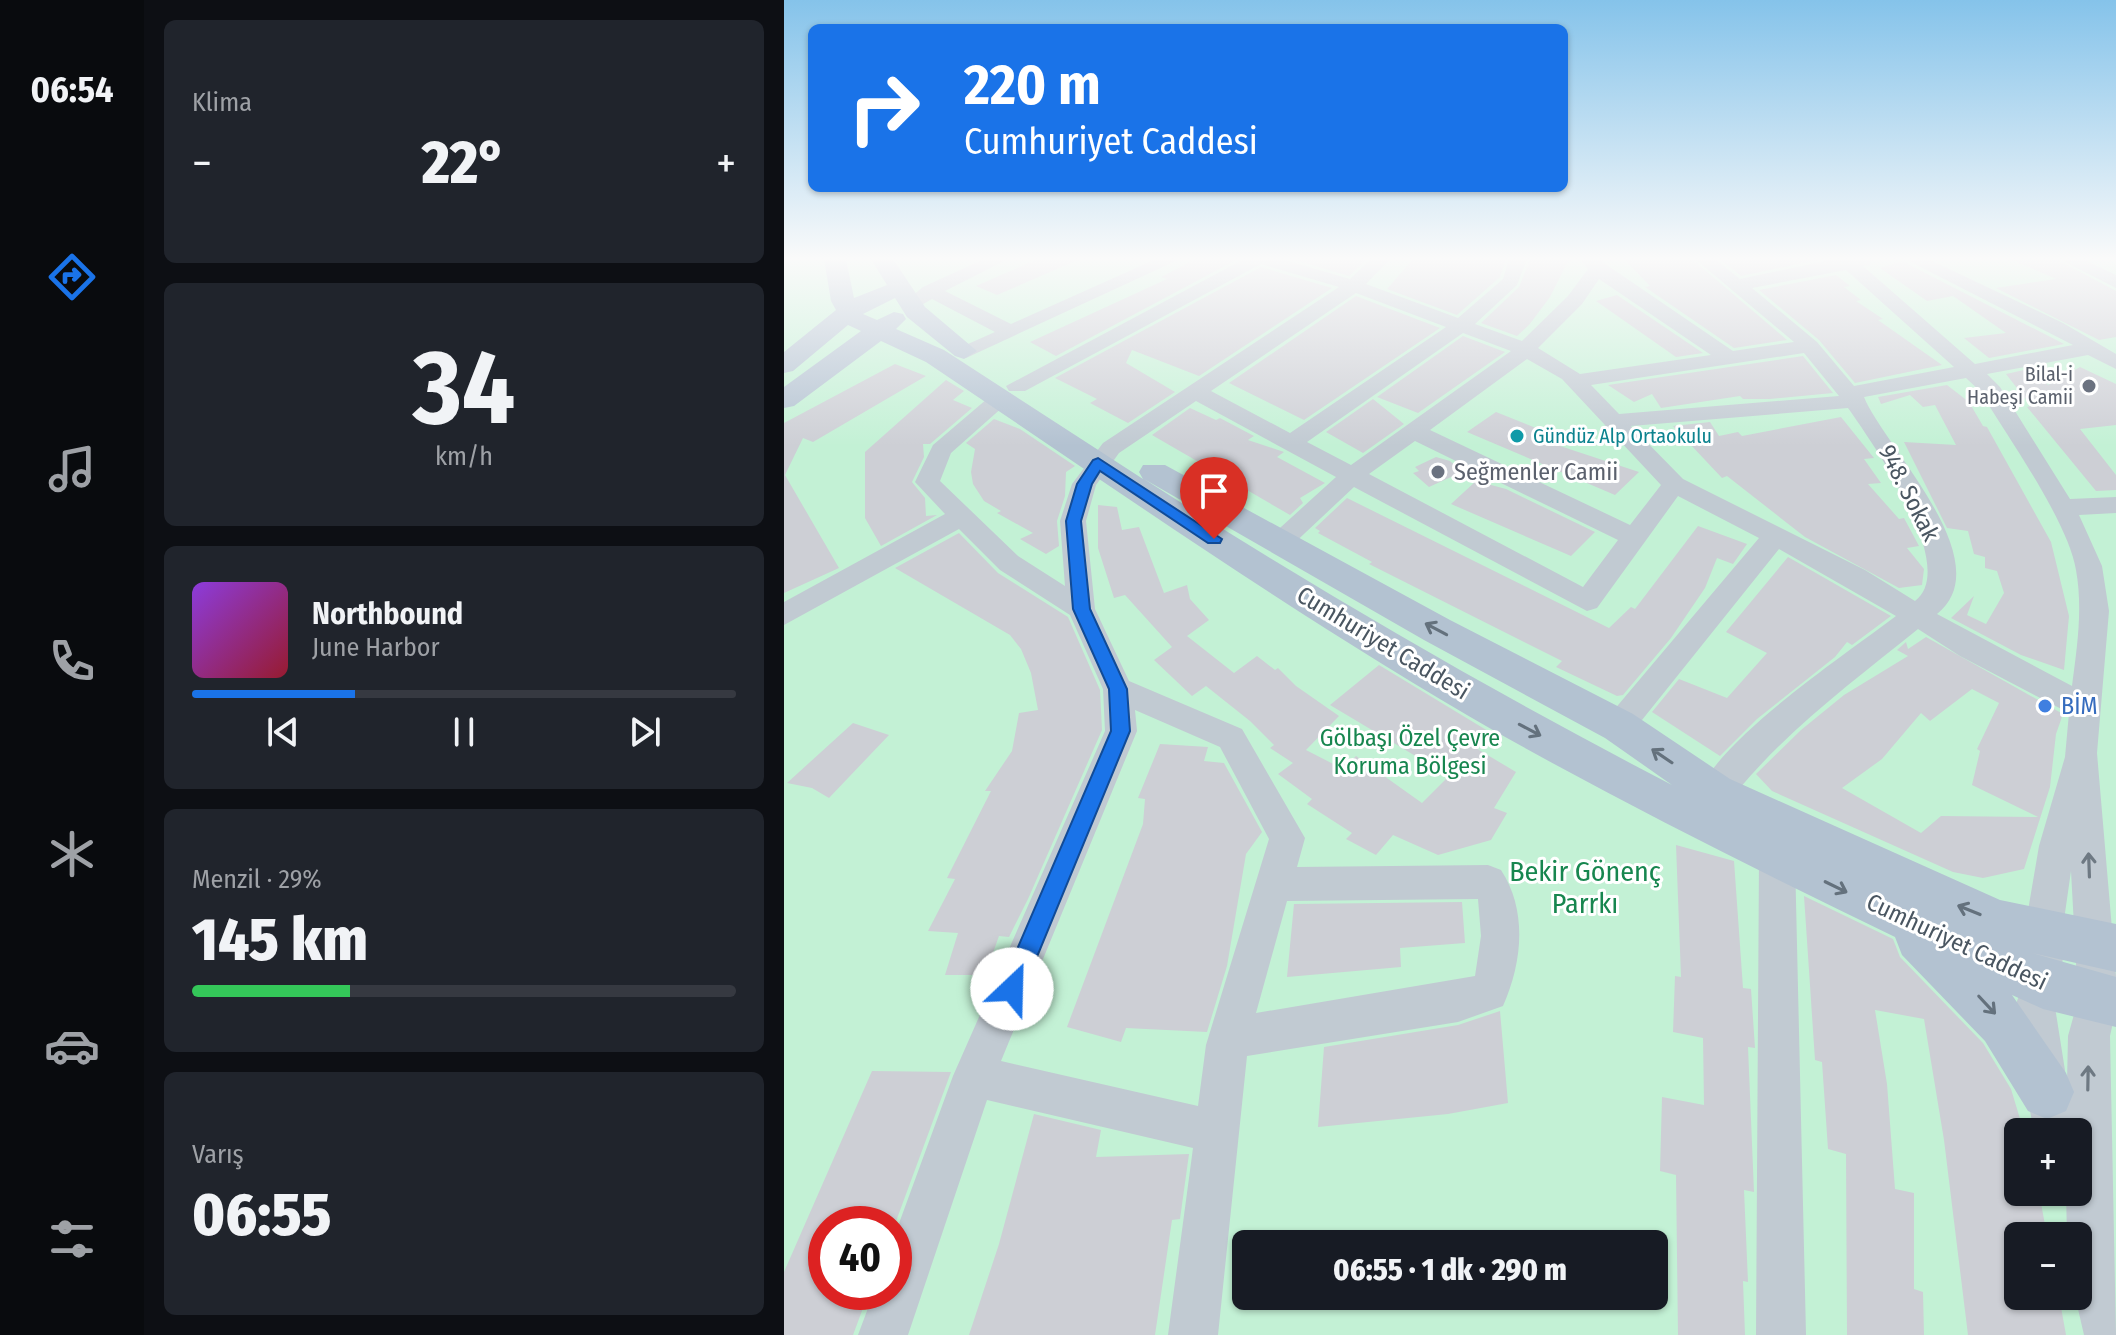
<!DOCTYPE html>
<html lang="tr">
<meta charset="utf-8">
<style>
:root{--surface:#171b24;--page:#20242c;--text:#f1f3f6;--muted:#9ea1a6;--line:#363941;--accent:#1a73e8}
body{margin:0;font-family:"Fira Sans Condensed",sans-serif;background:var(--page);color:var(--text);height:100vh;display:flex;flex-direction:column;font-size:30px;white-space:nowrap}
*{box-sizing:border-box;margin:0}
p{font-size:26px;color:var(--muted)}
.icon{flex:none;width:44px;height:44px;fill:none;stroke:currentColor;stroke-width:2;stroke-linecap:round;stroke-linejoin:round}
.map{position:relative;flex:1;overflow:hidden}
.drawer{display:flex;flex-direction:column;gap:20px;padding:20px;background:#0d0f14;width:640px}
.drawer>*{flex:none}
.top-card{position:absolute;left:24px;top:24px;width:760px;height:168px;border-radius:12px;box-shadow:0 2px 6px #0004;background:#1a73e8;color:#fff;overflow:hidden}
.controls{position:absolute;left:1220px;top:1118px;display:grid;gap:16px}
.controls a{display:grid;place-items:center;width:88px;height:88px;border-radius:12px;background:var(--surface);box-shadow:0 2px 6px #0004;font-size:40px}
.speed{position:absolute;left:24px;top:1206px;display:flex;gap:16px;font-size:40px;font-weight:700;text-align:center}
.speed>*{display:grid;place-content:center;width:104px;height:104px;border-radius:50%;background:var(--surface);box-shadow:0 2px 6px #0004;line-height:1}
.speed .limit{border:12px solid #d22;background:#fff;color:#111}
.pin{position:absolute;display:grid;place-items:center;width:68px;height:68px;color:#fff;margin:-82px -34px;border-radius:50% 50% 50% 0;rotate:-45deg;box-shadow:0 0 8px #0007}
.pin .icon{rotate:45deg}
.me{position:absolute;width:88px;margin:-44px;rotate:24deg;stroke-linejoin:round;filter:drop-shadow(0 0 6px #0008)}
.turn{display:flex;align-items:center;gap:28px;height:168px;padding:0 24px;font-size:36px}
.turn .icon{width:104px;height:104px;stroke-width:2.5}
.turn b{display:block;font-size:56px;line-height:68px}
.big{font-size:60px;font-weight:800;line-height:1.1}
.drawer .widget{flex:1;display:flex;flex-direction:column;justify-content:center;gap:12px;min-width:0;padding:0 28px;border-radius:12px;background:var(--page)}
.drawer .dial{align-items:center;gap:0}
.dial b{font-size:104px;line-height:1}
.song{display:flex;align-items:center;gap:24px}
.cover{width:96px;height:96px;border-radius:12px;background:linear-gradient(135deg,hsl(270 70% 55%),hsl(350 70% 35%))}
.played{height:8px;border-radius:4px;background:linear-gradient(90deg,var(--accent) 30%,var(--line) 30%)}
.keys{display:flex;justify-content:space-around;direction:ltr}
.heat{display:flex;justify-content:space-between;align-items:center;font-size:44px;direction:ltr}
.charge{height:12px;border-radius:6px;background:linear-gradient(90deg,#34c759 29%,var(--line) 0)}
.trip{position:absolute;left:448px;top:1230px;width:436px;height:80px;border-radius:12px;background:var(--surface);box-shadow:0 2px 6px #0004;font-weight:800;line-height:80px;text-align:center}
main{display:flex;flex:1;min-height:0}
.tab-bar{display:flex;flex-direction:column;width:144px;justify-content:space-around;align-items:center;background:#090b0e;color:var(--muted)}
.tab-bar .icon{width:56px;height:56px}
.tab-bar .active{color:var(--accent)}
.tab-bar b{font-size:36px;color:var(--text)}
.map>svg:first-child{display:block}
.green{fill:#c3f1d5;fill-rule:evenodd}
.building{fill:#cdcfd5;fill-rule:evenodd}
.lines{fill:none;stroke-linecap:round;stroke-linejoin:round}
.minor{fill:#c1cad2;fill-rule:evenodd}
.major{fill:#b3c2d1;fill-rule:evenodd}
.oneway{stroke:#64717d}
.oneway2{stroke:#6e7983}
.route{fill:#1a73e8;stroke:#114b97;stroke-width:2}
.worship-dot{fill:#6b7280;stroke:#fff;stroke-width:3}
.culture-dot{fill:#0f9aa8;stroke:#fff;stroke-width:3}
.shop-dot{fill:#3f7fe0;stroke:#fff;stroke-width:3}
.labels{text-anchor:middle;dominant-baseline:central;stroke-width:6;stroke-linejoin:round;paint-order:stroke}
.far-worship-label{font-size:20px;fill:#5b616d;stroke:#fff;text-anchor:end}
.far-culture-label{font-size:20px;fill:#0d838f;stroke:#fff;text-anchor:start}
.worship-label{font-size:24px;fill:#5b616d;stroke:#fff;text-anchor:start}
.street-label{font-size:24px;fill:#4a5661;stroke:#fff}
.shop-label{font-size:24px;fill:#366cbe;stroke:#fff;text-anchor:start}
.park-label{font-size:24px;fill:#17864f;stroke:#fff}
.near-park-label{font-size:28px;fill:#17864f;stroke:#fff}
</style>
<main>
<nav class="tab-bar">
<b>06:54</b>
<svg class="icon active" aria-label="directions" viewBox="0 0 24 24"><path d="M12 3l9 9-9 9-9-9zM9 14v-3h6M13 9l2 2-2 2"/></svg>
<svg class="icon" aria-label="music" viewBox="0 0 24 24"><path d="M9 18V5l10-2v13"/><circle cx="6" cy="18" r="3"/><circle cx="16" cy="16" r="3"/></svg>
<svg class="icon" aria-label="phone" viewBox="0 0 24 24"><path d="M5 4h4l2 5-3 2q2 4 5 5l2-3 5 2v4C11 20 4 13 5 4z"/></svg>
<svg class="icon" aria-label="climate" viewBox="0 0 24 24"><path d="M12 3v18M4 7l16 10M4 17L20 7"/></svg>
<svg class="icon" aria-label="car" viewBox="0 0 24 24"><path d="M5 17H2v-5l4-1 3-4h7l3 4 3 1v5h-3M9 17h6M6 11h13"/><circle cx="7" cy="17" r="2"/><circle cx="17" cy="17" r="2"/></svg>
<svg class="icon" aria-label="filters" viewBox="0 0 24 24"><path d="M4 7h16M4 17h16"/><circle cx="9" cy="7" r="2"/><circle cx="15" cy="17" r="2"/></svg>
</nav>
<section class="drawer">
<div class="widget"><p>Klima</p>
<div class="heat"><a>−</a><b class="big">22°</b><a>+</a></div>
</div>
<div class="widget dial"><b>34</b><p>km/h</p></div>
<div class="widget">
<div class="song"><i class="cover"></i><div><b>Northbound</b><p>June Harbor</p></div></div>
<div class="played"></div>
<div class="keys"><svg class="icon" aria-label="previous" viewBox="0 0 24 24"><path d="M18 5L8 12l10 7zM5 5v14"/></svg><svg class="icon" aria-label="pause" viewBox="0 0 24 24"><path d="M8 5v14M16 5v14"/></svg><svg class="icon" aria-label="next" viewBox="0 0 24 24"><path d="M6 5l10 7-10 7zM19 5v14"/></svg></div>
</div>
<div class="widget"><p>Menzil · 29%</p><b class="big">145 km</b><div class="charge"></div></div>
<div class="widget"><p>Varış</p><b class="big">06:55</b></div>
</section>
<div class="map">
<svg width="1332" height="1335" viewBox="0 0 1332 1335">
<rect width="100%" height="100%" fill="#f5f3f3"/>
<!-- green -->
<path class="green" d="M0 259H1332V1335H0ZM1234 1132H1294V1192H1234ZM42 1224H110V1292H42ZM1234 1236H1294V1296H1234ZM462 1244H870V1296H462Z"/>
<!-- building -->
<path class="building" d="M254 259H296L213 295 192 286Z
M412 259H454L272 356 246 342 383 279 377 277Z
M508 259H583L565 276Z
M629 259H722L716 277 673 315 603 289Z
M746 259H785L766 297 745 325 733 336 697 323 735 287Z
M840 259H908L1003 340 950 348 861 287 866 286Z
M936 259H1032L1033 260 957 276Z
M1226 259H1272L1332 291V337L1315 340 1212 288 1272 279Z
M1119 261 1120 262 1280 344 1205 358 1180 338 1222 333 1169 296 1143 301 1096 268Z
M477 267 548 288 415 376 348 350 342 363 391 392 344 423 306 403 313 399 271 378Z
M1052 275 1066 286 1060 287 1077 300 1072 301 1099 319 1094 320 1158 365 1071 383 1035 340 975 290Z
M833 295 919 353 892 357 812 301Z
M572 296 656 328 520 420 445 383Z
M679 336 721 352 634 413 593 397Z
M1019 356 1049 393 986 399H959L956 396 877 408 868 394 850 402 824 385Z
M111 364 142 376 29 442 19 438 1 475 55 568 0 593V423Z
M1296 367 1332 384V425L1296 429 1332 475V490L1312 491 1243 407 1247 406 1222 374 1249 368 1264 385Z
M162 380 180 391 169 400 188 408 146 444H139L140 457 128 482 141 498 142 516 153 515 97 546 81 518V452Z
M1163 385 1185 402 1199 426 1203 427 1267 542 1285 616 1280 670 1237 655 1167 618 1190 596 1183 615 1202 624 1220 593 1213 571 1201 568V557L1190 554 1184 531 1163 528 1120 442 1172 445 1151 405 1139 407 1126 395 1097 404 1094 397Z
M589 399 620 424 579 453 542 432Z
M406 408 432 420 436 418 470 436 464 440 500 452 493 457 541 483 516 498 519 503 506 515 368 435Z
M712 412 782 440 776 446 855 472 831 495 683 432Z
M1057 417 1090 458 1080 459 1097 483 1084 484 1115 519 1120 518 1135 546 1123 548 1140 569 1138 585 1115 588 1021 537 943 476 938 478 889 426 926 422 935 436 954 432 958 436Z
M210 419 236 429 291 466 282 472 281 496 273 521 275 546 262 554 236 539 249 533 213 513 217 511 200 501 189 484 187 472 191 449 182 443Z
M652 457 666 461 678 472 645 487 629 473 635 471 631 467Z
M692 481 722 489 811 532 787 556 667 504Z
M563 498 825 628 847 607 851 609 914 526 963 544 949 564 933 558 921 588 887 638 839 695 833 696 772 667 778 661 585 564 588 562 534 533 536 531 531 528Z
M314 505 333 507 338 530 355 527 380 593 403 585 406 599 425 620 403 636 450 673 473 656 491 670 494 668 512 686 555 716 522 750 559 769 572 756 638 803 665 776 546 705 595 665 704 731 690 747 732 772 710 808 723 813 707 840 654 855 609 835 592 855 562 839 568 833 523 804 528 799 494 774 509 763 486 748 490 745 466 721 422 686 408 696 370 660 388 647 341 595 330 598 314 548Z
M175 533 214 573 284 617 316 690 318 730 244 899 225 937 215 936 201 975H161L174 933 144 931 171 879 163 878 207 791H201L228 751 235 713 254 710 247 673 237 649 226 635 111 568Z
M1004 557 1107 616 1068 645 1063 642 1051 657 973 719 936 756 868 712 895 679 943 698 983 653 942 632Z
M1142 637 1279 714 1272 734 1266 787 1240 869 1199 878 1169 872 988 791 972 774 1017 730 1060 695 1124 656 1113 650 1122 642 1124 649ZM1188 689 1215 703 1193 749 1196 751 1188 785 1254 817 1157 816 1137 833 1058 788 1098 759 1137 713 1146 721Z
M69 723 105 735 45 798 28 788 3 783Z
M376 744 424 747 420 761 440 763 478 832 462 854 443 966 423 1032 342 1028 337 1042 283 1027 359 824 361 799 354 798Z
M892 845 950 861 959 988 967 989 971 1048 964 1047 970 1192 960 1190 964 1282 959 1281 961 1335H894L892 1175 876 1171 878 1097 920 1105 919 1038 889 1032 891 976 897 977Z
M1020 896 1109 939 1116 957 1199 1043 1227 1089 1240 1132H1234V1192H1255L1263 1236H1234V1296H1275L1282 1335H1184L1160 1140 1140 1019 1091 1010 1103 1084 1111 1189 1130 1193V1289L1139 1292 1140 1335H1063L1062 1154 1044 1149 1038 1062 1031 1060Z
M678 902 681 943 616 948 617 967 503 977 510 904Z
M716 1011 724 1103 664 1114 534 1127 540 1047 674 1025Z
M88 1071 167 1072 111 1224H42V1292H85L69 1335H0V1272Z
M250 1114 317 1130 312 1157 405 1154 396 1219 388 1220 371 1335H185L215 1244Z"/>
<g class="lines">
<!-- minor -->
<path class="minor" d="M200 259H224L161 291 227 324 372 259H396L182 358 172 352 175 348 211 332 148 299 127 311 117 305 139 287Z
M460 259H497L566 279 587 259H606L582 284 674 318 719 279 725 259H743L733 285 691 324 738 341 784 296 804 269 796 259H814L949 351 1010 342 911 259H931L956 279 1051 259H1087L1086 265 1079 266 1191 364 1289 345 1121 259H1144L1279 323 1332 354V369L1304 355 1203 374 1216 387 1286 499 1332 497V513L1295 515 1318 566 1325 611 1313 753 1332 976V1009L1326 1036 1332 1335H1300L1291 1296H1294V1236H1283L1282 1192H1294V1132H1250L1233 1043 1231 1007 1239 984 1240 934 1255 846 1281 757 1285 713 1176 656 1134 629C1071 680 1007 727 955 789 943 802 937 809 919 802L914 792C943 733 1058 657 1112 616L995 549 846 735 835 739 824 735 819 726 824 717 975 538 894 496 813 608 803 611 570 487 504 549H486L482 543 486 537 552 477 412 401 335 453 312 485 302 521 311 609 345 681 458 729 521 838 513 867 704 865 717 870C744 911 738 963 719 1006L674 1022 463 1056 434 1335H384L409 1148 203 1100 124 1335H74L90 1292H110V1237L169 1076 321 731 319 689 286 615 216 570 175 529 0 625V602L161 514 131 482 149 445 210 393 218 391 229 398 167 453 156 481 234 556 281 586 276 521 288 484 319 443 555 287 477 264 241 391H225L222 386ZM1062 270 1170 367 1070 386 1033 342 968 288ZM815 279 927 355 796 374 754 348 798 304ZM572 293 662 327 506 433 427 391ZM679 333 727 351 567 465 523 442ZM1020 353 1055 396 835 414 807 385ZM743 359 778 379 877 485 846 525 646 430ZM1182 378 1196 391C1223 436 1284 521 1292 570 1299 609 1293 647 1288 686L1153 614C1218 562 1099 445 1080 397ZM1064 408C1088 442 1176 567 1131 601L1081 570 899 479 847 426ZM631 441 834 540 799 587 585 474ZM351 710 436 747 485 839 422 1045 414 1106 217 1061 353 731ZM1287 871 1294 1000 1284 1036 1283 1083 1271 1007 1279 984 1278 934ZM694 899 697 936 691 976 472 1013 503 901Z
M1275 259H1298L1332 275V288Z
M993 842 1006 846 1011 858 1022 1335H972L975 858 980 846Z"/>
<!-- major -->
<path class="major" d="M40 259H62L70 298 103 285 87 259H109L141 307 193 351 180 359 171 356 123 317 111 298 79 314 93 320 110 312 119 314 122 319 112 329 160 350 359 479 355 472 359 465H381L666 620 849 714 946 779 1216 900 1332 924V972L1248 953 1332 977V1027L1259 1009 1228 995 1282 1073 1290 1092 1282 1111 1263 1119 1244 1111 1201 1041 1118 955 1111 937C977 872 844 806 714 733 517 620 330 488 142 362L97 341 10 406 0 408V387L77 331 64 325 9 371 0 373V352L52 310 47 301ZM360 479 640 640 821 738 888 785C707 691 531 589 360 479Z"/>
</g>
<!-- one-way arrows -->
<defs><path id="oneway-shaft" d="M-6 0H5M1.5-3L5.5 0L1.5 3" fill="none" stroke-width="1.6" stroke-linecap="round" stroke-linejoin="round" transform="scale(2)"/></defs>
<g class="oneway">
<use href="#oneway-shaft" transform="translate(652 629) rotate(-152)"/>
<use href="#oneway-shaft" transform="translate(746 730) rotate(28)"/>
<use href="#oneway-shaft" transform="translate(878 756) rotate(-146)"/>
<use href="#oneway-shaft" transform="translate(1052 887) rotate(26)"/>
<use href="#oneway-shaft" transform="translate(1185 910) rotate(-158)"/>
<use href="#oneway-shaft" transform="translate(1203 1005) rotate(47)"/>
</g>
<g class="oneway2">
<use href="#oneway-shaft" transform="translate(1305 865) rotate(-92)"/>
<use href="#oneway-shaft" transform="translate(1304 1078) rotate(-89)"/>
</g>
<!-- sky -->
<linearGradient id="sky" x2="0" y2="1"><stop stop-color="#85c3ea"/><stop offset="0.58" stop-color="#fafafa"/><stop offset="1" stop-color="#fafafa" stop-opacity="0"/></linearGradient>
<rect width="1332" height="446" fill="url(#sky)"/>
<!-- route -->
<path class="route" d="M314 458 438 539 436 543H424L316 471 308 484 297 521 306 609 343 689 346 731 236 998 228 1001 219 998 216 989 327 731 325 689 289 609 282 521 293 484 309 460Z"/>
<!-- markers -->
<g class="worship-dot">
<circle cx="1305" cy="386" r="8"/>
<circle cx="654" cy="472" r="8"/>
</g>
<circle class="culture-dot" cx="733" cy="436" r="8"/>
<circle class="shop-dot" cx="1261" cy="706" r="8"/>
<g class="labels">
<!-- far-worship labels -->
<g class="far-worship-label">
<text x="1289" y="374">Bilal-i<tspan x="1289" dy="23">Habeşi Camii</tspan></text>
</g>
<!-- far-culture labels -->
<g class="far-culture-label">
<text x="749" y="436">Gündüz Alp Ortaokulu</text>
</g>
<!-- worship labels -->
<g class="worship-label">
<text x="670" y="472">Seğmenler Camii</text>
</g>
<!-- street labels -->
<g class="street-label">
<text transform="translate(1125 493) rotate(63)">948. Sokak</text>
<text transform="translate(599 643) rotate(31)">Cumhuriyet Caddesi</text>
<text transform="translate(1173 942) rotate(25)">Cumhuriyet Caddesi</text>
</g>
<!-- shop labels -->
<g class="shop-label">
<text x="1277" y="706">BİM</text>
</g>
<!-- park labels -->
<g class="park-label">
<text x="626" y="738">Gölbaşı Özel Çevre<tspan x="626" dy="28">Koruma Bölgesi</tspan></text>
</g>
<!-- near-park labels -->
<g class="near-park-label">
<text x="801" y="871">Bekir Gönenç<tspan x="801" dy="32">Parrkı</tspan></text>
</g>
</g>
</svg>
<div class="controls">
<a>+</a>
<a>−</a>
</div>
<div class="speed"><div class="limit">40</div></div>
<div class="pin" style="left:430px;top:539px;background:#d93025"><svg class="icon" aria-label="arrive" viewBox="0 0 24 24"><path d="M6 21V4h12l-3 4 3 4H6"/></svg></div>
<svg class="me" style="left:228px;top:989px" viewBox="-20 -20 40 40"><circle r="19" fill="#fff"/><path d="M0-13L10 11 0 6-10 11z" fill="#1a73e8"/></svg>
<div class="trip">06:55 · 1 dk · 290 m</div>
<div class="top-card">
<div class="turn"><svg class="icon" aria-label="right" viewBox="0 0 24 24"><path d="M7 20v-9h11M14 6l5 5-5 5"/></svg><div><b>220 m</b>Cumhuriyet Caddesi</div></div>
</div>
</div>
</main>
